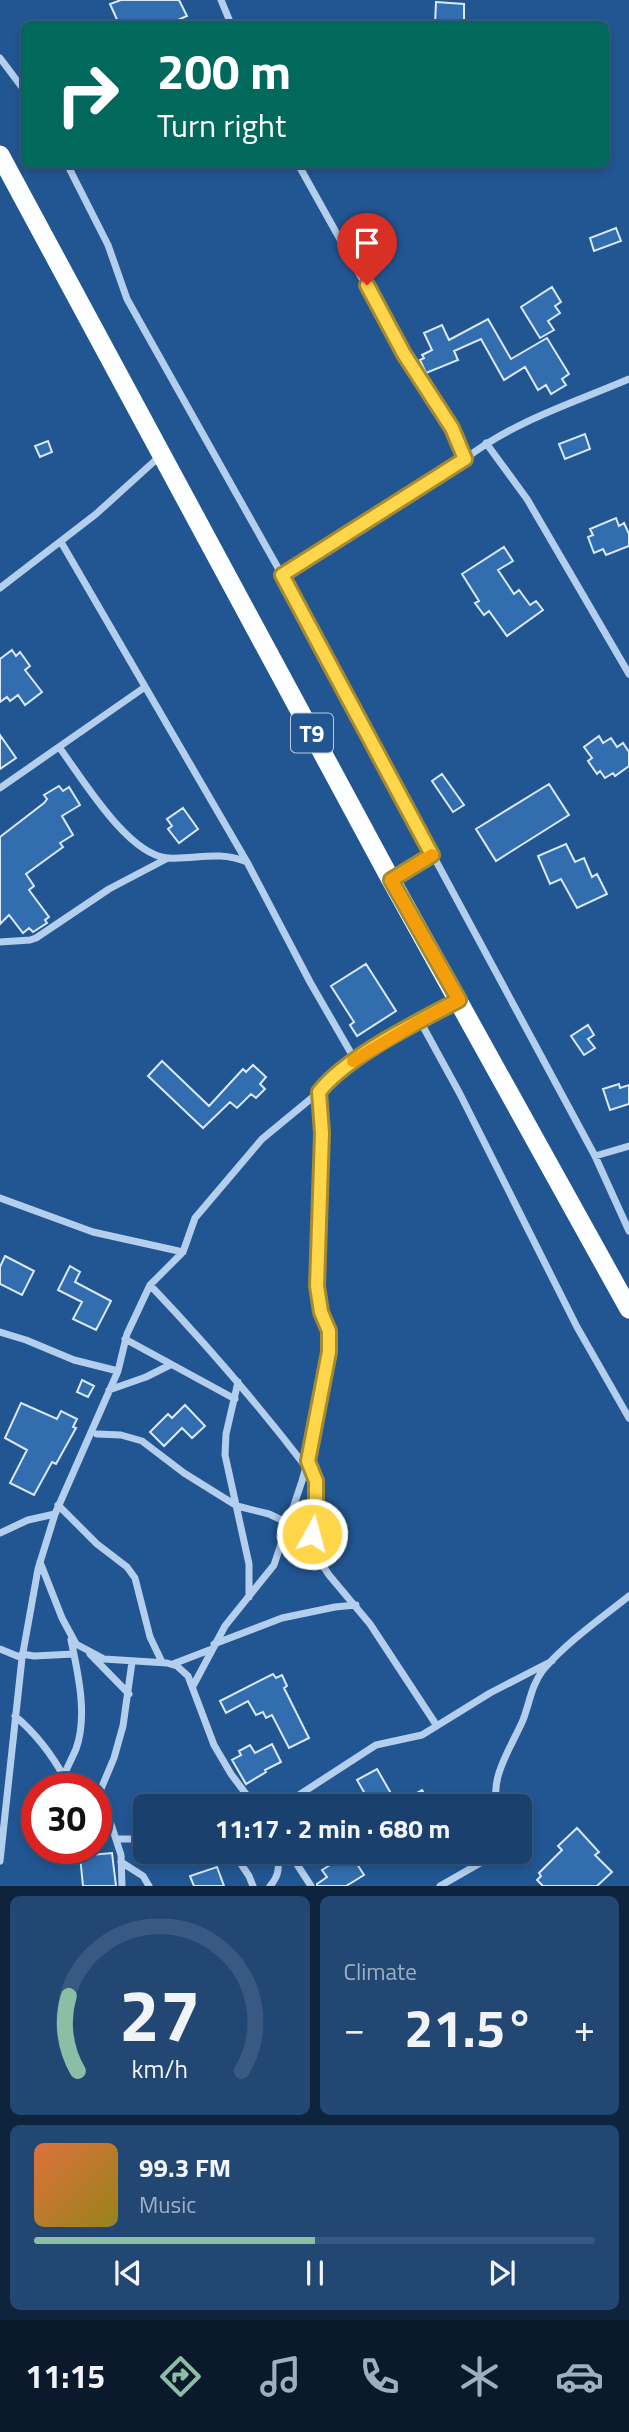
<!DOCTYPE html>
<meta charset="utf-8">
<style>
:root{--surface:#1a406e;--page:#234773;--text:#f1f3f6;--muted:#9fafc2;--line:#385981;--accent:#8abfa5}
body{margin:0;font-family:"Titillium Web",sans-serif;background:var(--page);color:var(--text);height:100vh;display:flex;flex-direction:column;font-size:26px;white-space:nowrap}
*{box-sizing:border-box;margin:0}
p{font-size:23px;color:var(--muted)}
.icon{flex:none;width:38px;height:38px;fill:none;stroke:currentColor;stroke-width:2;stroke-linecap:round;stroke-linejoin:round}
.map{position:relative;height:1886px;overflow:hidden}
.details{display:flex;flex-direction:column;gap:10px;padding:10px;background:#0e233c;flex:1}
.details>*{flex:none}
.top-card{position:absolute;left:21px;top:21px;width:588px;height:147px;border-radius:10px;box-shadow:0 4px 10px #0003,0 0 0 2px var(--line);background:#00695c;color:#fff;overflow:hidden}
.speed{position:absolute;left:21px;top:1773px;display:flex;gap:14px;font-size:35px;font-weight:700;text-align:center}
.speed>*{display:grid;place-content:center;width:91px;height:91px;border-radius:50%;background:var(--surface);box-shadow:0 4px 10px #0003,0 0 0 2px var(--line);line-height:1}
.speed .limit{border:10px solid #d22;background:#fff;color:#111}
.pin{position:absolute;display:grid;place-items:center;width:60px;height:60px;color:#fff;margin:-72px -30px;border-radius:50% 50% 50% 0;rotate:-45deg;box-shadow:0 0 7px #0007}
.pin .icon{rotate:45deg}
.me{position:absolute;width:77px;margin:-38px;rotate:7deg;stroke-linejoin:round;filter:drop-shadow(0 0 5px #0008)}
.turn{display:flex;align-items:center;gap:24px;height:147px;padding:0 21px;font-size:32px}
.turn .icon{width:91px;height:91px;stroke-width:2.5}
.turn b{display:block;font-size:49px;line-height:60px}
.big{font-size:52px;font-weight:700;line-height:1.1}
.details .tile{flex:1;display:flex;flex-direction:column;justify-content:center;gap:10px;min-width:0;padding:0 24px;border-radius:10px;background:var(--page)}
.details .dial{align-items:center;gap:0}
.dial svg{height:182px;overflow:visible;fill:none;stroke:var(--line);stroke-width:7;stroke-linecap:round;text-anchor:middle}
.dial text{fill:var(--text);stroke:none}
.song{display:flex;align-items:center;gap:21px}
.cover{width:84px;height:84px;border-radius:10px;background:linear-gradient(135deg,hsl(20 70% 55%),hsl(50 70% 35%))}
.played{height:7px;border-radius:4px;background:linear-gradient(90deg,var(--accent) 50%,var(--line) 50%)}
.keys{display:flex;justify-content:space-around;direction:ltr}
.heat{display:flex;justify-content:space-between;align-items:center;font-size:38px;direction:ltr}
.details .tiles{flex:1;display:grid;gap:10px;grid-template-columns:1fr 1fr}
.tile:last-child{grid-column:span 2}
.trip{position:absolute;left:133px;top:1794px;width:399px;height:70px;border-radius:10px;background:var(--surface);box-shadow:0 4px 10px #0003,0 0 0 2px var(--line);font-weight:700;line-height:70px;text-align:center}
.menu{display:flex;height:112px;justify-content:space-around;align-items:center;background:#0a1a2c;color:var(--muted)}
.menu .icon{width:49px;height:49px}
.menu .on{color:var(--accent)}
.menu b{font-size:32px;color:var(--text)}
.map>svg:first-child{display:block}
.building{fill:#326daf;stroke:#d9e9f9;stroke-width:2}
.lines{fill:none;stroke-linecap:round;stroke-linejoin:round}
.minor{stroke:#b4cfed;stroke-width:7}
.trunk{stroke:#fcfeff;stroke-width:19}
.route-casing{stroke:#a68a30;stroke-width:18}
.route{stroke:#ffd54a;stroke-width:12}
.slow{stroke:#f59e0b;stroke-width:12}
.labels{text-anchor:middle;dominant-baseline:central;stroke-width:7;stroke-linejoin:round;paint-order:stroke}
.shield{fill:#225692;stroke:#bdccde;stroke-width:2}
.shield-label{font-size:23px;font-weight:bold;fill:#fff}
</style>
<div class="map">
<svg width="629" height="1886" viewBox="0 0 629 1886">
<rect width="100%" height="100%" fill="#225692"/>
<!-- building -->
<path class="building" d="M121 0H179L187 16 169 24H119L110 4Z
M436 2 464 4V24H435Z
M616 228 621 241 594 251 590 238Z
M552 287 561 302 555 306 560 313 548 321 554 330 540 338 521 307Z
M488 319 511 359 547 338 569 374 562 379 566 385 551 394 546 385 538 390 525 367 504 380 481 339 454 351 458 360 426 373 420 360 424 358 422 355 432 350 424 333 442 325 449 340Z
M585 434 590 449 565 459 559 444Z
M48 441 52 452 40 457 35 446Z
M616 518 619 526 624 523 629 534V546L606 555 603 549 594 553 588 537 593 535 590 529Z
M504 547 513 561 498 570 514 594 519 590 530 605 536 601 543 610 507 636 489 611 484 615 475 603 479 601 462 574Z
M12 650 16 656 20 652 30 666 25 670 42 692 25 705 18 695 10 701 7 697 0 702V659Z
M0 735 16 758 0 769Z
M599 736 603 743 611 738 617 747 623 743 629 752V766L615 776 613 773 605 778 600 771 597 774 588 761 592 758 584 747Z
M442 774 464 805 453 812 432 781Z
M549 784 569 815 496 861 476 829Z
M59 786 63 791 69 787 80 805 62 816 73 835 60 843 63 847 26 874 34 886 29 890 49 917 45 920 47 923 33 932 29 928 23 933 9 915 0 924V837L44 803 47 799 44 795Z
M183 808 198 829 179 843 168 829 172 826 167 819Z
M566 844 575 862 584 858 592 877 597 874 607 894 577 908 561 879 550 884 538 856Z
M366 964 396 1011 357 1036 350 1025 354 1022 331 986Z
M588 1025 594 1035 588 1039 595 1048 584 1055 571 1036Z
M162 1061 209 1106 243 1069 246 1072 253 1065 266 1077 260 1084 265 1089 256 1098 251 1094 237 1108 230 1102 203 1128 148 1076Z
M619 1084 620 1088 629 1085V1104L610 1110 603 1089Z
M5 1256 34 1271 22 1295 0 1284V1267Z
M70 1266 80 1272 75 1282 111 1301 96 1330 73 1319 82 1302 58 1290Z
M82 1380 94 1386 88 1397 77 1392Z
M21 1403 57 1419 61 1411 77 1419 73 1427 76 1428 56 1464 52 1462 34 1495 10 1483 27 1450 5 1438Z
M185 1405 205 1426 192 1438 182 1428 164 1446 150 1432 168 1414 172 1418Z
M273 1674 276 1678 282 1675 287 1686 284 1688 309 1738 289 1748 272 1715 266 1718 263 1712 256 1715 248 1701 226 1713 220 1701Z
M272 1744 281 1762 265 1770 266 1772 246 1784 232 1760 241 1755 239 1751 250 1745 255 1753Z
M377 1769 397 1804 422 1790 432 1806H372L357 1780Z
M577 1828 599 1852 595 1855 612 1872 597 1886H543L537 1880 541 1876 539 1873 562 1850 558 1846Z
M112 1853 116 1886H83L80 1856Z
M350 1853 364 1875 346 1886H317V1884L327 1877 322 1870Z
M217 1867 224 1886H194L190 1876Z"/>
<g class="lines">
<!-- minor -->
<path class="minor" d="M221 0 231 24
M0 58 24 90
M67 164 108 245 127 299 282 575 595 1156 629 1231
M298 164 404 354 452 428 465 459
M486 443 527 499 629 674
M61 542 247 862 310 982 355 1060
M282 575 465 459C514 421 573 403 629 379
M0 588 96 514 159 457
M59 747C82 778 127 854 167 858 196 860 217 850 247 862
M0 788 145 687
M392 880 432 855
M0 942 30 940 36 938 109 889 168 858
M420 1021 460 1094 577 1327 629 1418
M595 1156 629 1146
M0 1198 93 1232 183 1252
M150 1285C206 1344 257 1403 306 1467
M0 1332 26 1340 74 1360 118 1371
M125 1339 235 1399
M238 1382 226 1434 225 1455 249 1564V1597
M109 1390 146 1377 170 1365
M97 1434 121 1435 142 1441 184 1473 237 1506 269 1514 288 1523
M308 1461 316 1481V1504L310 1540 312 1549 329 1575 370 1624 437 1726
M58 1505 97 1544 127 1567 135 1578 150 1637 162 1662
M0 1533 28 1520 55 1514
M40 1562 62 1618 76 1644 104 1659 167 1663 177 1666 188 1676 214 1745 231 1774 255 1806
M214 1644 282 1618 335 1607 356 1605
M0 1649 22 1658
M22 1654 34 1656 74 1654
M90 1654 129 1694
M173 1664 212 1649
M193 1686 225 1626 274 1565 302 1481 312 1446 329 1352V1331L321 1312 317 1286 322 1133 319 1092
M15 1716C40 1737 56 1760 70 1788
M64 1775C68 1766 72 1758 76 1749 88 1716 78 1673 71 1640
M282 1806 376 1745 422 1735 490 1693 552 1661
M498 1806C488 1779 513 1744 523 1720 530 1702 531 1686 543 1670 567 1642 600 1619 629 1596
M96 1817 112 1829
M520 1830 525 1835
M116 1839H145
M233 1852 249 1876 253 1886
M289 1852 311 1886
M0 1861 22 1658 38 1569 55 1514 118 1371 127 1334 150 1285 183 1252 195 1218 262 1139 319 1092 330 1078 420 1021 455 1002
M121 1862 143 1876 149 1886
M122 1886 121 1855 111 1824 98 1796 114 1758 123 1726 132 1662
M270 1886C280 1875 279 1866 277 1852
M440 1886 482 1862 491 1852"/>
<!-- trunk -->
<path class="trunk" d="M0 155 391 880 629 1309"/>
</g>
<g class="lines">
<defs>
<path id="route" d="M312 1534 316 1504V1481L308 1461 329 1352V1331L321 1312 317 1286 322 1133 319 1092C347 1056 418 1022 459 1000L391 880 432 855 282 575 465 459 452 428 404 354 367 285"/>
</defs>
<!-- route casing -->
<use href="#route" class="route-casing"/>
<!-- route -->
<use href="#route" class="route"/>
<!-- slow -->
<path class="slow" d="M353 1061 420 1021 459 1000 391 880 432 855"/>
</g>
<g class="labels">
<!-- shield labels -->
<rect class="shield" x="291" y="713.5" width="42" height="39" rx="5"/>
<g class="shield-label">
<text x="312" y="733">T9</text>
</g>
</g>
</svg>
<div class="speed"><div class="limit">30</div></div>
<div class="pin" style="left:367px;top:285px;background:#d93025"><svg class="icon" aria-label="arrive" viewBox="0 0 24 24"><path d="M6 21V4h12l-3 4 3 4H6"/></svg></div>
<svg class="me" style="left:312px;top:1534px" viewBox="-20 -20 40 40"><circle r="17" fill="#ffd54a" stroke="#fff" stroke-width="3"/><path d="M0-11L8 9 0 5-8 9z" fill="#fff"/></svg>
<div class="trip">11:17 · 2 min · 680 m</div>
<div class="top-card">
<div class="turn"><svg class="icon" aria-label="right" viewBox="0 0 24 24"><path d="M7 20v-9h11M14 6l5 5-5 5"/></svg><div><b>200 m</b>Turn right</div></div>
</div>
</div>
<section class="details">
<div class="tiles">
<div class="tile dial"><svg viewBox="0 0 100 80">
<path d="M14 69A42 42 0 1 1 86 69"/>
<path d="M14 69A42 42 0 0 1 10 36" stroke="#8abfa5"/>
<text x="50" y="56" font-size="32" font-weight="700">27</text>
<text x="50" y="72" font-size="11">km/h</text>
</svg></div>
<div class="tile"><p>Climate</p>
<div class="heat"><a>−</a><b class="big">21.5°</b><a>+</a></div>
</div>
<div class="tile">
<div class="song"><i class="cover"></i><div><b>99.3 FM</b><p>Music</p></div></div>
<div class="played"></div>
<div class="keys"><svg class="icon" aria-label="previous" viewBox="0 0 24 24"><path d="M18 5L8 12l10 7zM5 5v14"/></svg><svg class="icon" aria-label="pause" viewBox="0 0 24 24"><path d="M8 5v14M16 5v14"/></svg><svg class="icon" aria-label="next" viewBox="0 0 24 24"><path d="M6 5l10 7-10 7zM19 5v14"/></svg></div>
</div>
</div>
</section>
<nav class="menu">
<b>11:15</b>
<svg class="icon on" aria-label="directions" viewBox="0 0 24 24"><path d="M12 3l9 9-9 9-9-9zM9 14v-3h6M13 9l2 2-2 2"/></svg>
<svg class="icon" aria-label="music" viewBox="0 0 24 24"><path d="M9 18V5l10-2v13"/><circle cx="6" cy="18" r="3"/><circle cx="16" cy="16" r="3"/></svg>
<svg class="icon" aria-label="phone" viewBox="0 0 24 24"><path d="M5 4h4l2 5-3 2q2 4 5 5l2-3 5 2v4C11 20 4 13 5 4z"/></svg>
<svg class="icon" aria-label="climate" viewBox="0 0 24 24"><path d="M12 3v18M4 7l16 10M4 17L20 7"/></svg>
<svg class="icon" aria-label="car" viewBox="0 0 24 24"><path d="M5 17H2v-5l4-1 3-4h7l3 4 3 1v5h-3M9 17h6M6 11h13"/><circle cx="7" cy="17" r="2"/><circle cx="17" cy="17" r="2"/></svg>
</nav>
